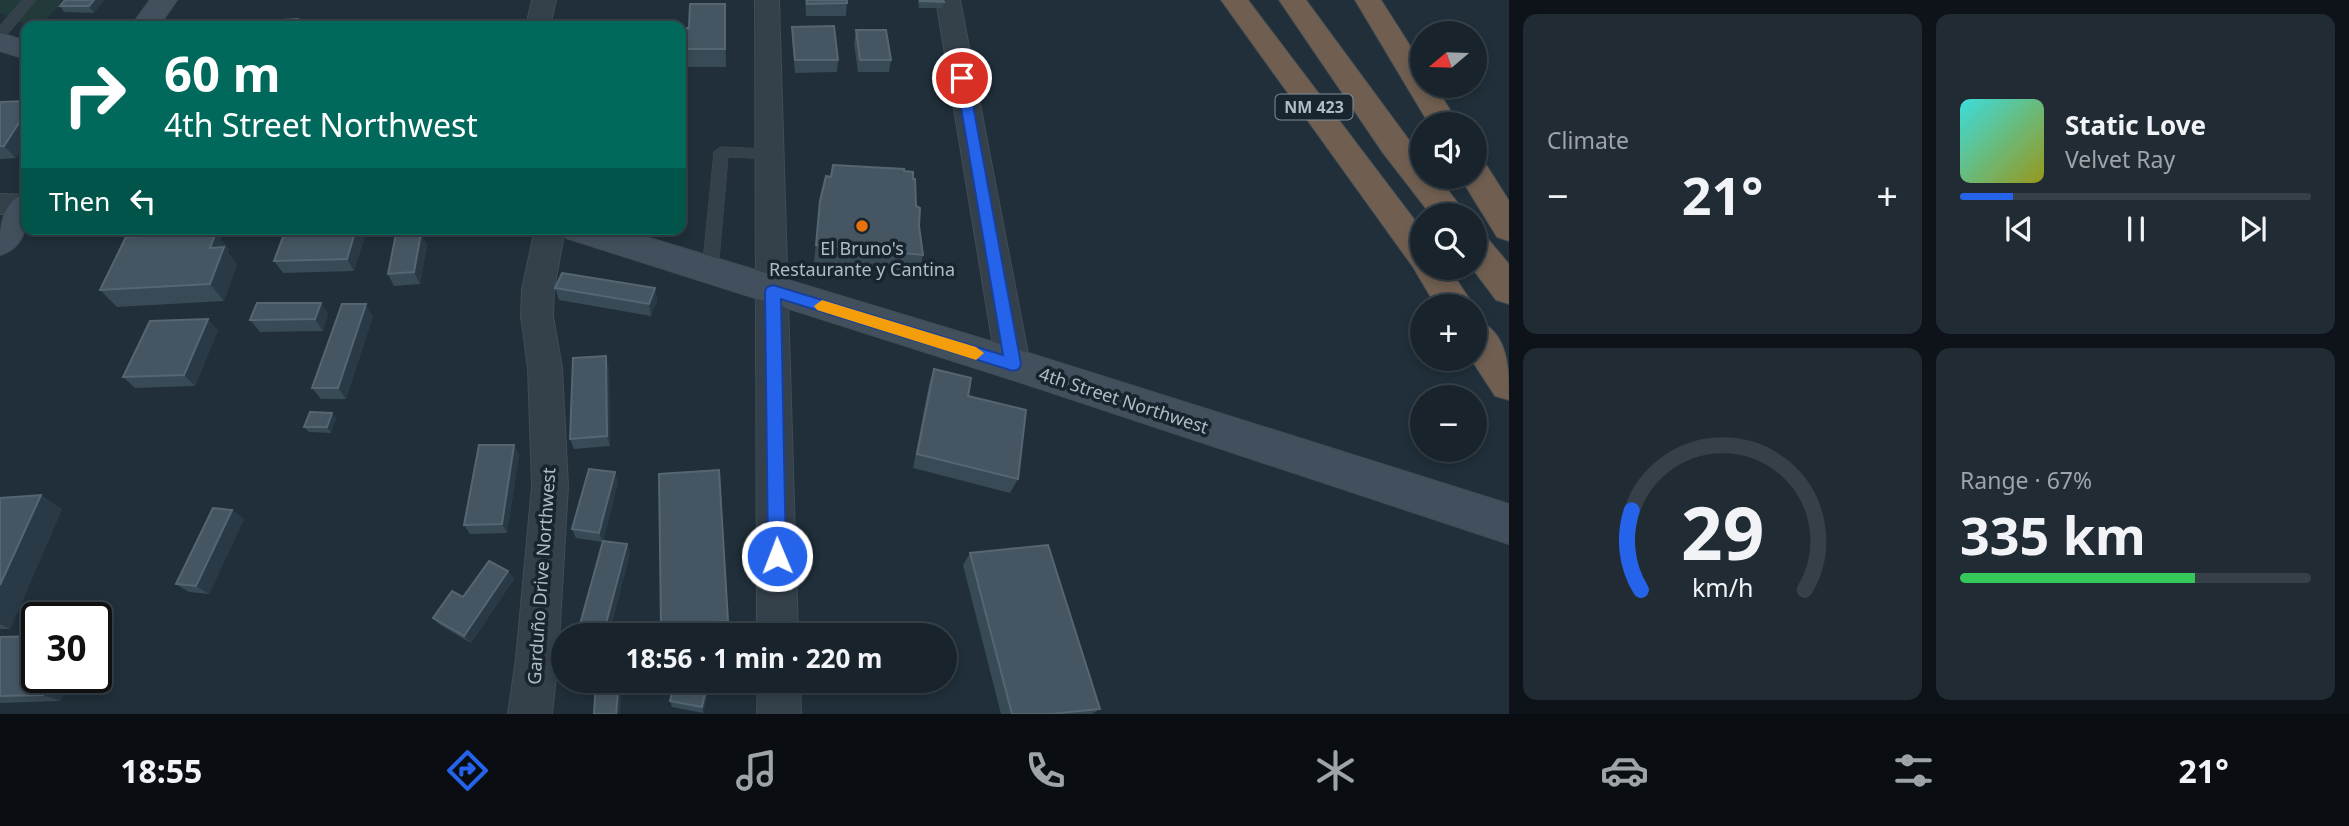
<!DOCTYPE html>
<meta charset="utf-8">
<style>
:root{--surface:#18232c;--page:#212b34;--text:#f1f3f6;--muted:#9fa4a9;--line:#364048;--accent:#2563eb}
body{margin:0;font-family:"Noto Sans",sans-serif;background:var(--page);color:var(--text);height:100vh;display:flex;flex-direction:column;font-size:26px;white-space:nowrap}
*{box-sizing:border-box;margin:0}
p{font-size:23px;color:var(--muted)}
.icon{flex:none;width:38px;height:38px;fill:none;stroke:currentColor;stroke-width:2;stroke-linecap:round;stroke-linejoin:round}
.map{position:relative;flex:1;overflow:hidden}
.sheet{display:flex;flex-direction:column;gap:14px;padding:14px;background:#0d1318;width:840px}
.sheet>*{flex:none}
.guide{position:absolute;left:21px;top:21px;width:665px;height:214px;border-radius:14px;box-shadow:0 4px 10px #0003,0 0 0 2px var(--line);background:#00695c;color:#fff;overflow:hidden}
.needle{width:46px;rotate:251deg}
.controls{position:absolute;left:1410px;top:21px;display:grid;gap:14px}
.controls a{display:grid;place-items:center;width:77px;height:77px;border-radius:50%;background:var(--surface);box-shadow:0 4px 10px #0003,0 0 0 2px var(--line);font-size:35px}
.speed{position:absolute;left:21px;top:602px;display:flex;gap:14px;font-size:35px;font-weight:700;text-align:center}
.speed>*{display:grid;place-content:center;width:91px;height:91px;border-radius:50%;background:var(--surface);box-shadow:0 4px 10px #0003,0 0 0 2px var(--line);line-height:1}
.speed .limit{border:4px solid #111;border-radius:10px;background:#fff;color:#111}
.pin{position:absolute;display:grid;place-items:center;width:60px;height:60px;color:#fff;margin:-30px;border:4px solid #fff;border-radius:50%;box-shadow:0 2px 7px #0007}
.me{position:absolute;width:77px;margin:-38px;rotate:359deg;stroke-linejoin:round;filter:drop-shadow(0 0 5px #0008)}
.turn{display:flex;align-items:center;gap:24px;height:147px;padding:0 28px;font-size:32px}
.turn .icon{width:91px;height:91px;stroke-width:2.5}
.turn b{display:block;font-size:49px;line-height:60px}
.then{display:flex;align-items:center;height:66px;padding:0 28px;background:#0003;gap:14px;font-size:26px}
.big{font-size:52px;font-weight:700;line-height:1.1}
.sheet .tile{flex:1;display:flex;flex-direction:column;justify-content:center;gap:10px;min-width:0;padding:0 24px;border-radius:14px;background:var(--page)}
.sheet .dial{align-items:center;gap:0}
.dial svg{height:182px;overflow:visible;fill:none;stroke:var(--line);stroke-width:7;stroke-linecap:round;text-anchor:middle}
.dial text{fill:var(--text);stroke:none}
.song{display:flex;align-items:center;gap:21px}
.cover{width:84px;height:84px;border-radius:10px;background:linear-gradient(135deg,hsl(180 70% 55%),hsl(60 70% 35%))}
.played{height:7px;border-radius:4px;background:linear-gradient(90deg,var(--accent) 15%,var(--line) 15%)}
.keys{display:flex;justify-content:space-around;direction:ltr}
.heat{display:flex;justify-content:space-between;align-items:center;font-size:38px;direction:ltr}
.charge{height:10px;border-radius:5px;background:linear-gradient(90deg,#34c759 67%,var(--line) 0)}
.sheet .tiles{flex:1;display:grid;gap:14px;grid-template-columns:repeat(2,1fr)}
.trip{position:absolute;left:551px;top:623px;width:406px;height:70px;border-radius:35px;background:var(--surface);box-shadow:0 4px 10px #0003,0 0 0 2px var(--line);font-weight:700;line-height:70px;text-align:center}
.tab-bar{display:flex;height:112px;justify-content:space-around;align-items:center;background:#0a0e12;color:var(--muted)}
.tab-bar .icon{width:49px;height:49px}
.tab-bar .active{color:var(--accent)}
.tab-bar b{font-size:32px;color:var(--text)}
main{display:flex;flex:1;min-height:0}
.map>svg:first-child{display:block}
.green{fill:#223b3a}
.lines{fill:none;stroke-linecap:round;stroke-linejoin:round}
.lane-casing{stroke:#404c56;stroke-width:1}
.street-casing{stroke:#404c56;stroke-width:2}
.secondary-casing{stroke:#404c56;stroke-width:2}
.highway-casing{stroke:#3f4b54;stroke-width:2}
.lane{fill:#34404a;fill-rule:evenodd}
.street{fill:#34404a;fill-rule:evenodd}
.secondary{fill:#42505d;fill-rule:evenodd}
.highway{fill:#705f51;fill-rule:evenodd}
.wall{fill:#384a56}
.shaded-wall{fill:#293a46}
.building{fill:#455662;stroke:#556672;stroke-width:2}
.route{fill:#2563eb;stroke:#184099;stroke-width:2}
.slow{fill:#f59e0b}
.food-dot{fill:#e8710a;stroke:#19252e;stroke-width:2.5}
.labels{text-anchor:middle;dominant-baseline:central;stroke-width:7;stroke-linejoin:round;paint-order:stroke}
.shield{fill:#19252e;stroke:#828e98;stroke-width:2}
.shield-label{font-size:16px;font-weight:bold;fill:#afbbc6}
.poi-label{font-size:18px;fill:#afbbc6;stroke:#19252e}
.street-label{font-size:18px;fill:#afbbc6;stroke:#19252e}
</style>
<main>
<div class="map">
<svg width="1509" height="714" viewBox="0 0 1509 714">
<rect width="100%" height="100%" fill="#202f3a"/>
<!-- green -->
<path class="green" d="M0 0H63L41 26H28L0 13Z"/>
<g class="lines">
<defs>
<path id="lane" d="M23 0H36L5 37 0 38V26Z
M721 147 770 149 777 154 770 159 728 157 718 271 710 277 702 271 714 152Z"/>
<path id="street" d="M532 0H556L550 26H526Z
M755 0H779L798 635H757Z
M936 0H960L1030 364 1025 374 1013 378 1001 374 996 364Z
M0 194 26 195V215L0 214Z
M535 229H565L554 289 553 316 562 368 568 486 558 659 552 714H508L516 659 532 486 528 368 521 316 522 289Z
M758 681H800L801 714H757Z"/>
<path id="secondary" d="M150 0H177L159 26H131Z
M0 33 26 41V59L0 51Z
M26 193C27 219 29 246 0 255 0 229 0 202 26 193Z
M561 229H620L1013 348 1509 504V544L1013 380 566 238Z"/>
<path id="highway" d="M1221 0H1248L1423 231V268H1449L1474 306H1436L1413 267Z
M1279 0H1306L1423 159V177H1438L1467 215H1431L1383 153Z
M1355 0H1381L1423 66V86H1435L1459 124H1429Z
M1475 163 1487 166 1509 201V241L1497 237 1460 177H1475Z
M1475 234 1487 238 1509 264V304L1496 300 1472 268H1475Z
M1475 319C1509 332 1509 368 1509 400L1495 396 1471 359H1475Z"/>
</defs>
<!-- lane casing -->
<use href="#lane" class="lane-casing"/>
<!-- street casing -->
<use href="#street" class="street-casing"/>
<!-- secondary casing -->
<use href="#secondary" class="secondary-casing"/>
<!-- highway casing -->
<use href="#highway" class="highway-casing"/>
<!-- lane -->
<use href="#lane" class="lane"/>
<!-- street -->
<use href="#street" class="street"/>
<!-- secondary -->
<use href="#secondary" class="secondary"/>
<!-- highway -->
<use href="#highway" class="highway"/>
</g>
<!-- wall -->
<path class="wall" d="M104 0 94 13 64 12 60 6Z
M805 0H847L846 16H806Z
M918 0H943L944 2 942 8H919Z
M725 4 726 67H688V75H681L682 86 681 107V28H689Z
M792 27 838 60 837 72 795 73 792 39Z
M856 30 891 60 889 72H858L854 43Z
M0 102 16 158 0 159Z
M904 171 913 179 923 255 919 272 814 262 820 201 831 177Z
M215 229H261L260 233H218Z
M367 229 354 271 283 273 274 261Z
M427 245 420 284 394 286 388 274Z
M229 249 228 253 237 264 224 301 117 307 100 290Z
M555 288H655L657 300 651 316 559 300Z
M321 303 328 314 323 331 260 332 250 320Z
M373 316 346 399H321L312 388Z
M218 330 195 386 135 388 123 377Z
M609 367 610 446 574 449 570 439Z
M934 369 1018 479 1010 493 913 468 929 384Z
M332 413 336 418 331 433 309 432 304 427Z
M514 445 519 455 507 533 470 534 464 525Z
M719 470 729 632 683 635H664L661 626Z
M618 482 603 542 627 544 630 553 609 635H577L603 542 576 538 572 529Z
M0 498 62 509 10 629H0Z
M232 510 244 519 209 594 189 592 176 584Z
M970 553 1100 709 1092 714H1001L963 565Z
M508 571 514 579 471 643 440 625 433 618 463 597Z
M0 637 37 677H70L60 701 0 703Z
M643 681H710L703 713 672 707 670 701 673 689 645 684Z"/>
<!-- shaded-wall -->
<path class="shaded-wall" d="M94 0H104L94 13 89 6Z
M298 19 302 26H296Z
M681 73 682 86 681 107Z
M26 112V142L16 158 4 146Z
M356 229H367L354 271 347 259Z
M216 232 229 249 228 253 237 264 224 301 210 284V248Z
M421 233 427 245 420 284 414 272Z
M655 288 657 300 651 316 649 304Z
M321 303 328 314 323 331 315 319Z
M366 304 373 316 346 399 338 388Z
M208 319 218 330 195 386 184 375Z
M606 356 609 367 610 446 607 436Z
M332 413 336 418 331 433 327 427Z
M514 445 519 455 507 533 502 524Z
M615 472 618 482 603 542 599 533Z
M41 495 62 509 10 629 0 624V585Z
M232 510 244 519 209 594 196 586Z
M627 544 630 553 609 635H603Z
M508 571 514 579 471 643 464 636Z
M51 677H70L60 701 43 695Z
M619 681H622L620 714H616Z
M708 681H710L703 713 702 707Z"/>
<!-- building -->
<path class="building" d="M65 0H94L89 6H60Z
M807 0H847V3L807 4Z
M920 0H943L944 2 920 1Z
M690 4H725V49H687L686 57H681V28H689Z
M298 19 296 26H265L267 21Z
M834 26 838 60H795L792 27Z
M856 30H886L891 60H860Z
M26 101V112L4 146H0V102Z
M833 165 904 169V171L913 172V179H915L916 206 920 208 919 226 923 255 816 245 820 201 826 176 831 177Z
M286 229H356L347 259 274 261Z
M216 232 210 248 224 247 210 284 100 290 126 237Z
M421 233 414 272 388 274 396 234Z
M562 273 655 288 649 304 555 288Z
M257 303H321L315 319 250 320Z
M342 304H366L338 388H312Z
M208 319 184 375 123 377 150 321Z
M606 356 607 436 570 439 573 358Z
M934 369 971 378 968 396 1026 410 1018 479 917 454Z
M310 412 332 413 327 427H304Z
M479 445H514L502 524 464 525Z
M589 469 615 472 599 533 572 529Z
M719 470 728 621 661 626 659 474Z
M41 495 0 585V498Z
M213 508 232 510 196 586 176 584Z
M603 541 627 544 603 635H577Z
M1048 545 1100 709 1051 714H1012L970 553Z
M489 561 508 571 464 636 433 618 452 591 463 597Z
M37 636V677H51L43 695 0 696V637Z
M596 681H619L616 714H594Z
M659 681H708L702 707 670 701 674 683Z"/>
<!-- route -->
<path class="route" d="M962 74 968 78 1021 364 1019 369 1013 371 781 299 786 556 783 562 777 565 770 562 768 556 765 291 767 287 773 285 1003 355 956 78Z"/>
<!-- slow -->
<path class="slow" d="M822 300 976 347 984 353 976 360 817 310 814 306Z"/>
<!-- markers -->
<circle class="food-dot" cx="862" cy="226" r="7"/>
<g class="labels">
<!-- shield labels -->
<rect class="shield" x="1275.5" y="94.5" width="77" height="25" rx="5"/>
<g class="shield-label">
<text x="1314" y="107">NM 423</text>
</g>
<!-- poi labels -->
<g class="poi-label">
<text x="862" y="248">El Bruno's<tspan x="862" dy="21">Restaurante y Cantina</tspan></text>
</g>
<!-- street labels -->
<g class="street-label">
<text transform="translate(1124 400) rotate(18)">4th Street Northwest</text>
<text transform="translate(541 576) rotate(-86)">Garduño Drive Northwest</text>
</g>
</g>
</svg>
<div class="controls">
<a><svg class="needle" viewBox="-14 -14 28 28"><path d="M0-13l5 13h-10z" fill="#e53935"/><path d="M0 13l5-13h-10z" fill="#9fa4a9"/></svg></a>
<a><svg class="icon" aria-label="sound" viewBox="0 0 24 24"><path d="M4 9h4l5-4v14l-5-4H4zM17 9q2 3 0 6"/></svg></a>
<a><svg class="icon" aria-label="search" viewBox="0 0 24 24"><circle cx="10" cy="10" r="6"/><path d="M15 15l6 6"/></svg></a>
<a>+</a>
<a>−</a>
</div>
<div class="speed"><div class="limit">30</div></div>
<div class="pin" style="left:962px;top:78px;background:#d93025"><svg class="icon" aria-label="arrive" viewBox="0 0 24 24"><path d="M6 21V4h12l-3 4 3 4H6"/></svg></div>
<svg class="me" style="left:777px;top:556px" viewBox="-20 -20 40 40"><circle r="17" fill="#2563eb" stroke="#fff" stroke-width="3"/><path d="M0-11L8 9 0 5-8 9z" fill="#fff"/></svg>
<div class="trip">18:56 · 1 min · 220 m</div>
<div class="guide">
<div class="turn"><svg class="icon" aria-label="right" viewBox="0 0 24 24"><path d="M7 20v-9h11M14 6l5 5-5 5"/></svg><div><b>60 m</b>4th Street Northwest</div></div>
<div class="then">Then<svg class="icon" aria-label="left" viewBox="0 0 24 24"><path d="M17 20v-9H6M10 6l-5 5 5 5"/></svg></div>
</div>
</div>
<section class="sheet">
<div class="tiles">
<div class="tile"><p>Climate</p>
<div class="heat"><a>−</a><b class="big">21°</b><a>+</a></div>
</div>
<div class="tile">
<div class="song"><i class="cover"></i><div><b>Static Love</b><p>Velvet Ray</p></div></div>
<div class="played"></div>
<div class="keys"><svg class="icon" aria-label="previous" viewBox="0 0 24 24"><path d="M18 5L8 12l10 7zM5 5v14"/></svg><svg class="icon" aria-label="pause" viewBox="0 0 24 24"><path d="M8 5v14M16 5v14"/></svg><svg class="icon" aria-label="next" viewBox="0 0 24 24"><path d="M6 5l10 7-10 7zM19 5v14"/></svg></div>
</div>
<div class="tile dial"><svg viewBox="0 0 100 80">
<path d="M14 69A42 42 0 1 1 86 69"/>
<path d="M14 69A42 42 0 0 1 10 34" stroke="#2563eb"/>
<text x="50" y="56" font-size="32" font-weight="700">29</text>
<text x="50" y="72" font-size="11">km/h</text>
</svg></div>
<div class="tile"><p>Range · 67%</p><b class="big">335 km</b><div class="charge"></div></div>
</div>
</section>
</main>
<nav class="tab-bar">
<b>18:55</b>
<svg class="icon active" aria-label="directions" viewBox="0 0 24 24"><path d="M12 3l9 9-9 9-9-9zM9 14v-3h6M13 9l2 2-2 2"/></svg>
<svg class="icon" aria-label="music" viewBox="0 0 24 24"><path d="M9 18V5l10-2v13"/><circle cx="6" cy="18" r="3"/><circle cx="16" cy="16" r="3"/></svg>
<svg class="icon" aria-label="phone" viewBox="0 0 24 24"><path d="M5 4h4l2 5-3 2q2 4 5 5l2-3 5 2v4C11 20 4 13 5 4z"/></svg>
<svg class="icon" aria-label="climate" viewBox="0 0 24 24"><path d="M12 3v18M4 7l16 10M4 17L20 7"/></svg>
<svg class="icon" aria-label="car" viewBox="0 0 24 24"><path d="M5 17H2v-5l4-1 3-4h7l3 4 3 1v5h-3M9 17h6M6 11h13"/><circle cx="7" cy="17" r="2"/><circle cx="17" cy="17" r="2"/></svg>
<svg class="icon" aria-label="filters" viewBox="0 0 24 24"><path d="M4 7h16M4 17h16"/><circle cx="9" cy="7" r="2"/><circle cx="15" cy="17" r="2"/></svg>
<b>21°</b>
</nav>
